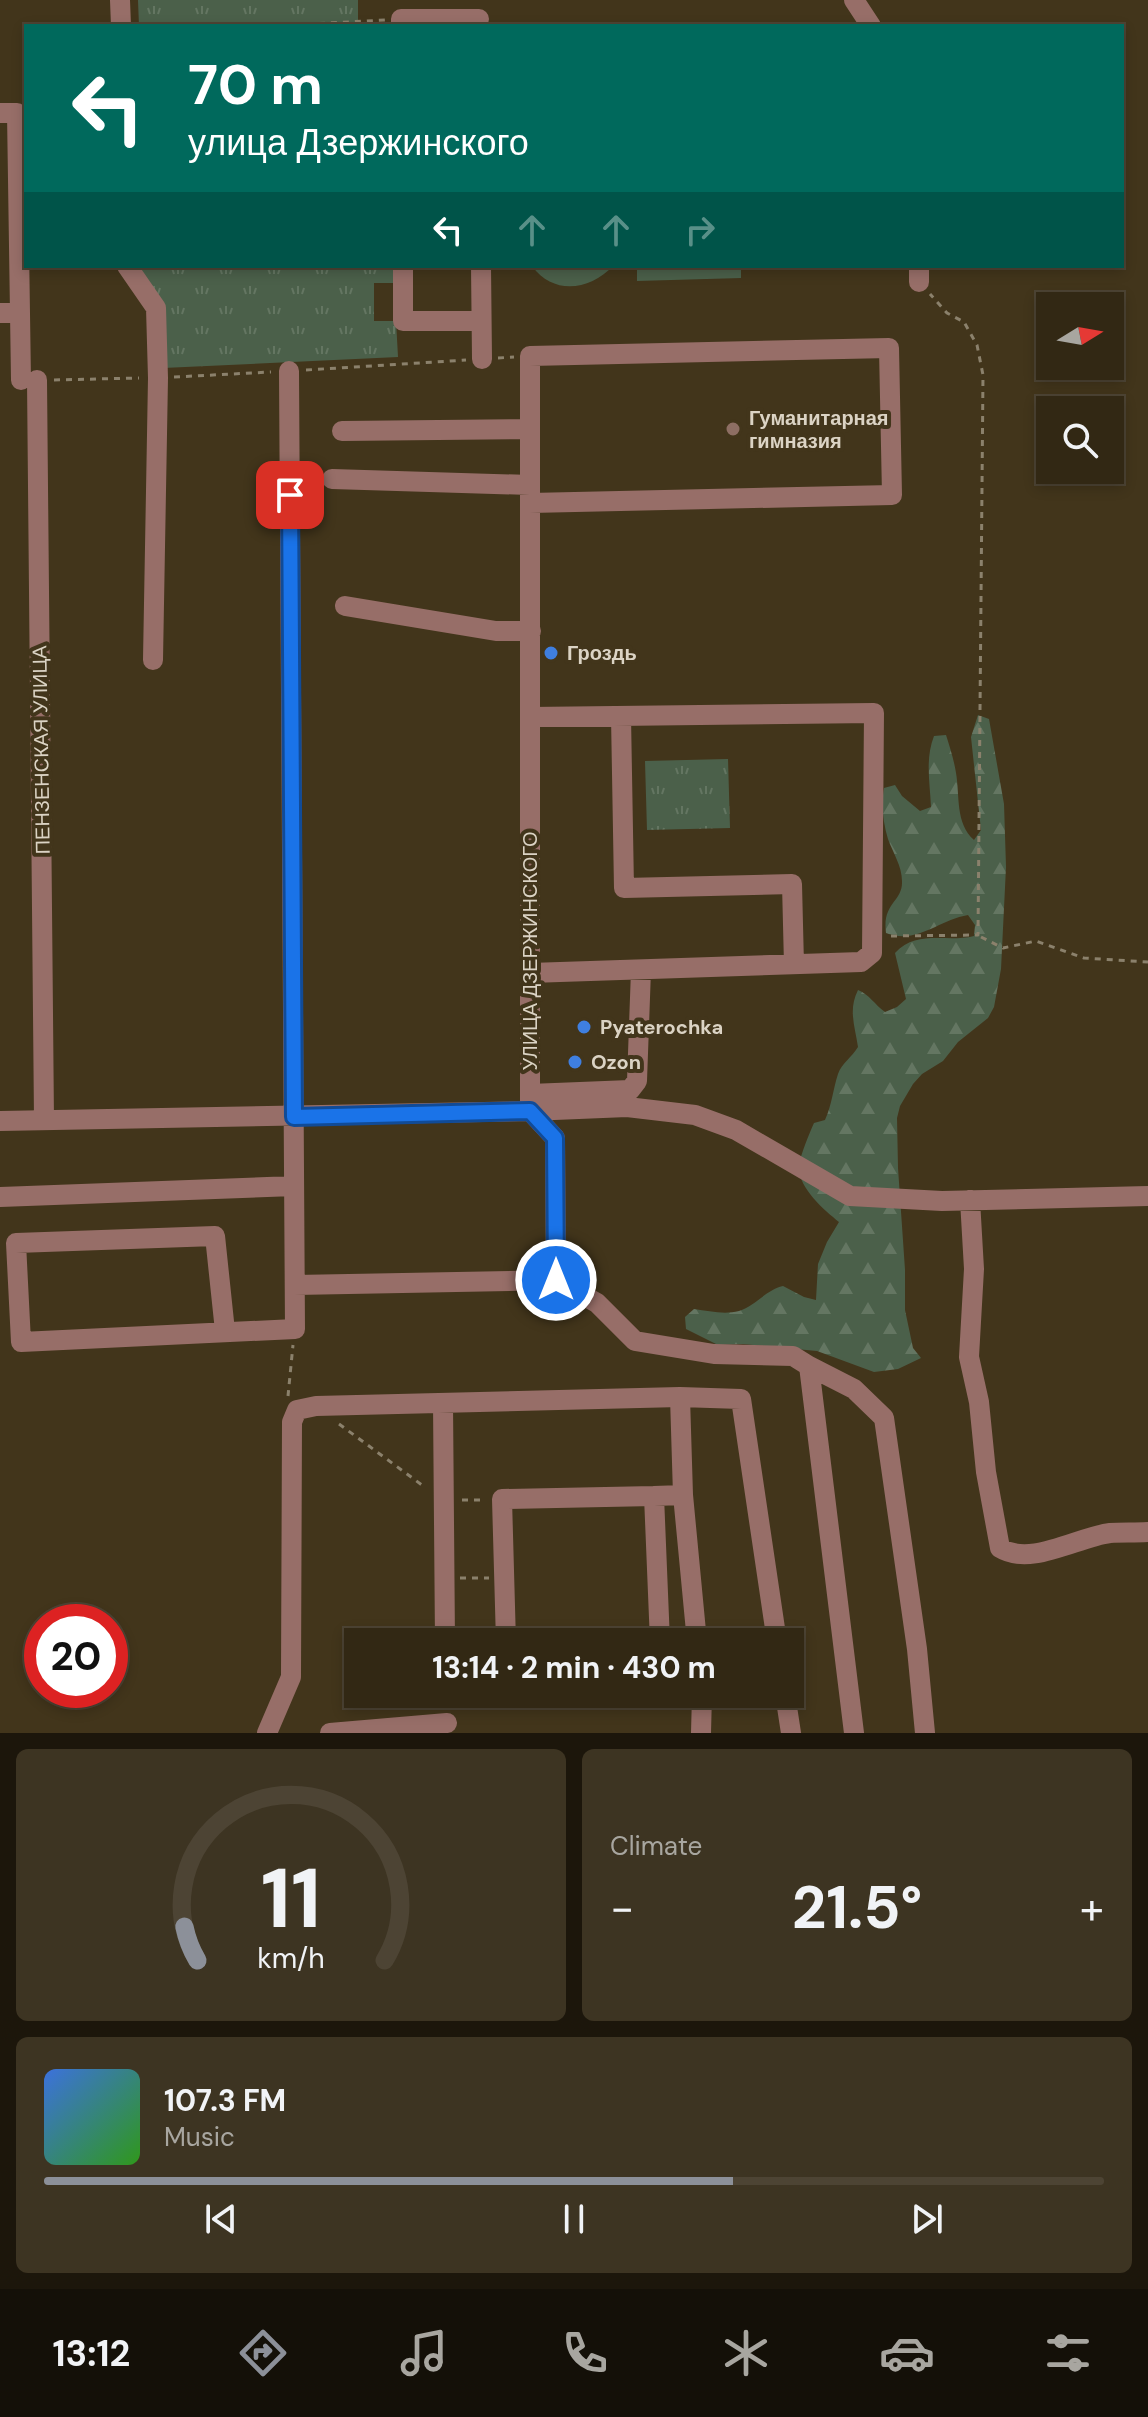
<!DOCTYPE html>
<meta charset="utf-8">
<style>
:root{--surface:#322814;--page:#3d3422;--text:#f1f3f6;--muted:#a8a6a0;--line:#4d4434;--accent:#8c9099}
body{margin:0;font-family:"DM Sans",sans-serif;background:var(--page);color:var(--text);height:100vh;display:flex;flex-direction:column;font-size:30px;white-space:nowrap}
*{box-sizing:border-box;margin:0}
p{font-size:26px;color:var(--muted)}
.icon{flex:none;width:44px;height:44px;fill:none;stroke:currentColor;stroke-width:2;stroke-linecap:round;stroke-linejoin:round}
.map{position:relative;height:1733px;overflow:hidden}
.panel{display:flex;flex-direction:column;gap:16px;padding:16px;background:#1c160b;flex:1}
.panel>*{flex:none}
.top-card{position:absolute;left:24px;top:24px;width:1100px;height:244px;border-radius:0px;box-shadow:0 4px 12px #0003,0 0 0 2px var(--line);background:#00695c;color:#fff;overflow:hidden}
.needle{width:52px;rotate:79deg}
.fabs{position:absolute;left:1036px;top:292px;display:grid;gap:16px}
.fabs a{display:grid;place-items:center;width:88px;height:88px;border-radius:0px;background:var(--surface);box-shadow:0 4px 12px #0003,0 0 0 2px var(--line);font-size:40px}
.speed{position:absolute;left:24px;top:1604px;display:flex;gap:16px;font-size:40px;font-weight:700;text-align:center}
.speed>*{display:grid;place-content:center;width:104px;height:104px;border-radius:50%;background:var(--surface);box-shadow:0 4px 12px #0003,0 0 0 2px var(--line);line-height:1}
.speed .limit{border:12px solid #d22;background:#fff;color:#111}
.pin{position:absolute;display:grid;place-items:center;width:68px;height:68px;color:#fff;margin:-34px;border-radius:16px;box-shadow:0 4px 12px #0006}
.me{position:absolute;width:88px;margin:-44px;rotate:0deg;stroke-linejoin:round;filter:drop-shadow(0 0 6px #0008)}
.turn{display:flex;align-items:center;gap:28px;height:168px;padding:0 32px;font-size:36px}
.turn .icon{width:104px;height:104px;stroke-width:2.5}
.turn b{display:block;font-size:56px;line-height:68px}
.lanes{display:flex;align-items:center;height:76px;padding:0 32px;background:#0003;justify-content:center;gap:40px;direction:ltr}
.lanes .off{opacity:.35}
.big{font-size:60px;font-weight:700;line-height:1.1}
.panel .widget{flex:1;display:flex;flex-direction:column;justify-content:center;gap:12px;min-width:0;padding:0 28px;border-radius:12px;background:var(--page)}
.panel .dial{align-items:center;gap:0}
.dial svg{height:208px;overflow:visible;fill:none;stroke:var(--line);stroke-width:7;stroke-linecap:round;text-anchor:middle}
.dial text{fill:var(--text);stroke:none}
.song{display:flex;align-items:center;gap:24px}
.cover{width:96px;height:96px;border-radius:12px;background:linear-gradient(135deg,hsl(220 70% 55%),hsl(110 70% 35%))}
.played{height:8px;border-radius:4px;background:linear-gradient(90deg,var(--accent) 65%,var(--line) 65%)}
.keys{display:flex;justify-content:space-around;direction:ltr}
.heat{display:flex;justify-content:space-between;align-items:center;font-size:44px;direction:ltr}
.panel .tiles{flex:1;display:grid;gap:16px;grid-template-columns:1fr 1fr}
.widget:last-child{grid-column:span 2}
.trip{position:absolute;left:344px;top:1628px;width:460px;height:80px;border-radius:0px;background:var(--surface);box-shadow:0 4px 12px #0003,0 0 0 2px var(--line);font-weight:700;line-height:80px;text-align:center}
.tab-bar{display:flex;height:128px;justify-content:space-around;align-items:center;background:#141008;color:var(--muted)}
.tab-bar .icon{width:56px;height:56px}
.tab-bar .active{color:var(--accent)}
.tab-bar b{font-size:36px;color:var(--text)}
.map>svg:first-child{display:block}
.grass{fill:url(#grass-tufts)}
.forest{fill:url(#forest-firs)}
.pitch{fill:#4b604a}
.lines{fill:none;stroke-linecap:round;stroke-linejoin:round}
.path{stroke:#8b816c;stroke-width:3;stroke-dasharray:6 6;stroke-linecap:butt}
.minor{stroke:#976e68;stroke-width:20}
.route-casing{stroke:#114b97;stroke-width:20}
.route{stroke:#1a73e8;stroke-width:14}
.education-dot{fill:#8d6e63;stroke:#42351b;stroke-width:3}
.shop-dot{fill:#3f7fe0;stroke:#42351b;stroke-width:3}
.labels{text-anchor:middle;dominant-baseline:central;stroke-width:8;stroke-linejoin:round;paint-order:stroke}
.poi-label{font-size:20px;font-weight:bold;fill:#dbd3c4;stroke:#42351b;text-anchor:start}
.street-label{font-size:20px;fill:#dbd3c4;stroke:#42351b}
</style>
<div class="map">
<svg width="1148" height="1733" viewBox="0 0 1148 1733">
<defs>
<pattern id="grass-tufts" width="24" height="20" patternUnits="userSpaceOnUse" patternTransform="scale(2)"><rect width="24" height="20" fill="#4b604a"/><path d="M3 7l-1-3M5 7V3M7 7l1-3M15 17l-1-3M17 17v-4M19 17l1-3" fill="none" stroke="#647662"/></pattern>
<pattern id="forest-firs" width="22" height="20" patternUnits="userSpaceOnUse" patternTransform="scale(2)"><rect width="22" height="20" fill="#4b604a"/><path d="M5 1l3.5 6h-7zM16 11l3.5 6h-7z" fill="#647662"/></pattern>
</defs>
<rect width="100%" height="100%" fill="#42351b"/>
<!-- grass -->
<path class="grass" d="M138 0H358V26H139Z
M135 266H395L396 283H374V321H396L398 357 163 368Z
M728 759 730 828 647 830 645 761Z"/>
<!-- forest -->
<path class="forest" d="M978 715 989 719 1004 804 1006 867 1001 969 994 1007 988 1018 958 1042 943 1061 922 1074 913 1084 900 1106 897 1118 898 1168 905 1270V1310L913 1348 921 1358 898 1369 874 1372 817 1351 743 1344 718 1345 686 1329 685 1317 694 1309C709 1311 724 1315 739 1311 755 1306 766 1290 783 1286L804 1297 816 1300 818 1264 827 1242 839 1222C824 1210 797 1187 799 1165 801 1154 809 1134 814 1123L825 1120C832 1105 833 1089 838 1074 842 1063 852 1057 858 1047 855 1026 848 1010 858 990 870 995 874 1004 885 1012L897 1007 906 999 895 953C917 929 947 943 974 936L975 925 968 915C938 920 917 945 886 933 882 902 903 902 902 881 902 866 893 853 888 839 883 823 881 804 884 788L895 785 902 796 920 811 931 807C930 783 925 759 934 736L946 735C950 748 954 760 956 773 960 796 955 823 974 840L981 830 971 737Z"/>
<!-- pitch -->
<path class="pitch" d="M532 266H613C590 290 554 296 532 266Z
M637 266H741V278L637 281Z"/>
<g class="lines">
<!-- path -->
<path class="path" d="M271 26 385 20
M498 358 514 357
M306 370 466 360
M174 377 271 372
M54 380 139 378
M891 936 978 935 983 375 977 345 964 322 947 313 930 294
M981 937 1003 948 1036 941 1084 958 1148 962
M288 1396 293 1345
M339 1424 426 1488
M462 1500H486
M460 1578H489"/>
<!-- minor -->
<path class="minor" d="M120 0 121 26
M854 0 871 26
M401 26V19H479
M0 113H17L21 380
M127 266 156 308 158 378 153 660
M403 266V321H481
M481 266 482 359
M919 266V282
M0 313H20
M37 380 44 1120
M342 431 530 429
M332 479 530 485
M345 606 496 631H531
M621 716 624 888 792 884 794 965
M530 717 874 713 872 953 861 962 530 973
M530 1094 630 1090 637 1081 641 970
M530 1111 555 1138 556 1280 597 1303 635 1341 714 1354 793 1356 809 1366 854 1733
M530 1111 627 1107 695 1115 736 1130 850 1196 942 1201 1148 1196
M0 1121 530 1111V356L889 348 892 495 530 503
M0 1197 294 1186
M970 1200 974 1269 969 1357 979 1402 986 1472 1000 1548C1031 1567 1077 1537 1110 1533 1122 1532 1135 1533 1148 1532
M295 1285 556 1280
M225 1331 215 1236 16 1243 21 1342 295 1329 289 371
M809 1366 854 1389 884 1418 917 1649 925 1733
M680 1397 741 1399 777 1642
M443 1403 445 1642
M683 1495 697 1642
M506 1642 502 1499 654 1496 660 1642
M785 1694 791 1733
M445 1697 702 1695 701 1733
M267 1733 291 1677 292 1422 297 1410 316 1406 680 1397 683 1495 654 1496
M330 1733 447 1723"/>
</g>
<g class="lines">
<defs>
<path id="route" d="M290 495 294 1117 530 1111 555 1138 556 1280"/>
</defs>
<!-- route casing -->
<use href="#route" class="route-casing"/>
<!-- route -->
<use href="#route" class="route"/>
</g>
<!-- markers -->
<circle class="education-dot" cx="733" cy="429" r="8"/>
<g class="shop-dot">
<circle cx="551" cy="653" r="8"/>
<circle cx="584" cy="1027" r="8"/>
<circle cx="575" cy="1062" r="8"/>
</g>
<g class="labels">
<!-- poi labels -->
<g class="poi-label">
<text x="749" y="418">Гуманитарная<tspan x="749" dy="23">гимназия</tspan></text>
<text x="567" y="653">Гроздь</text>
<text x="600" y="1027">Pyaterochka</text>
<text x="591" y="1062">Ozon</text>
</g>
<!-- street labels -->
<g class="street-label">
<text transform="translate(41 750) rotate(-91)">ПЕНЗЕНСКАЯ УЛИЦА</text>
<text transform="translate(530 951) rotate(-90)">УЛИЦА ДЗЕРЖИНСКОГО</text>
</g>
</g>
</svg>
<div class="fabs">
<a><svg class="needle" viewBox="-14 -14 28 28"><path d="M0-13l5 13h-10z" fill="#e53935"/><path d="M0 13l5-13h-10z" fill="#a8a6a0"/></svg></a>
<a><svg class="icon" aria-label="search" viewBox="0 0 24 24"><circle cx="10" cy="10" r="6"/><path d="M15 15l6 6"/></svg></a>
</div>
<div class="speed"><div class="limit">20</div></div>
<div class="pin" style="left:290px;top:495px;background:#d93025"><svg class="icon" aria-label="arrive" viewBox="0 0 24 24"><path d="M6 21V4h12l-3 4 3 4H6"/></svg></div>
<svg class="me" style="left:556px;top:1280px" viewBox="-20 -20 40 40"><circle r="17" fill="#1a73e8" stroke="#fff" stroke-width="3"/><path d="M0-11L8 9 0 5-8 9z" fill="#fff"/></svg>
<div class="trip">13:14 · 2 min · 430 m</div>
<div class="top-card">
<div class="turn"><svg class="icon" aria-label="left" viewBox="0 0 24 24"><path d="M17 20v-9H6M10 6l-5 5 5 5"/></svg><div><b>70 m</b>улица Дзержинского</div></div>
<div class="lanes"><svg class="icon" aria-label="left" viewBox="0 0 24 24"><path d="M17 20v-9H6M10 6l-5 5 5 5"/></svg><svg class="icon off" aria-label="ahead" viewBox="0 0 24 24"><path d="M12 20V5M6 11l6-6 6 6"/></svg><svg class="icon off" aria-label="ahead" viewBox="0 0 24 24"><path d="M12 20V5M6 11l6-6 6 6"/></svg><svg class="icon off" aria-label="right" viewBox="0 0 24 24"><path d="M7 20v-9h11M14 6l5 5-5 5"/></svg></div>
</div>
</div>
<section class="panel">
<div class="tiles">
<div class="widget dial"><svg viewBox="0 0 100 80">
<path d="M14 69A42 42 0 1 1 86 69"/>
<path d="M14 69A42 42 0 0 1 9 56" stroke="#8c9099"/>
<text x="50" y="56" font-size="32" font-weight="700">11</text>
<text x="50" y="72" font-size="11">km/h</text>
</svg></div>
<div class="widget"><p>Climate</p>
<div class="heat"><a>−</a><b class="big">21.5°</b><a>+</a></div>
</div>
<div class="widget">
<div class="song"><i class="cover"></i><div><b>107.3 FM</b><p>Music</p></div></div>
<div class="played"></div>
<div class="keys"><svg class="icon" aria-label="previous" viewBox="0 0 24 24"><path d="M18 5L8 12l10 7zM5 5v14"/></svg><svg class="icon" aria-label="pause" viewBox="0 0 24 24"><path d="M8 5v14M16 5v14"/></svg><svg class="icon" aria-label="next" viewBox="0 0 24 24"><path d="M6 5l10 7-10 7zM19 5v14"/></svg></div>
</div>
</div>
</section>
<nav class="tab-bar">
<b>13:12</b>
<svg class="icon active" aria-label="directions" viewBox="0 0 24 24"><path d="M12 3l9 9-9 9-9-9zM9 14v-3h6M13 9l2 2-2 2"/></svg>
<svg class="icon" aria-label="music" viewBox="0 0 24 24"><path d="M9 18V5l10-2v13"/><circle cx="6" cy="18" r="3"/><circle cx="16" cy="16" r="3"/></svg>
<svg class="icon" aria-label="phone" viewBox="0 0 24 24"><path d="M5 4h4l2 5-3 2q2 4 5 5l2-3 5 2v4C11 20 4 13 5 4z"/></svg>
<svg class="icon" aria-label="climate" viewBox="0 0 24 24"><path d="M12 3v18M4 7l16 10M4 17L20 7"/></svg>
<svg class="icon" aria-label="car" viewBox="0 0 24 24"><path d="M5 17H2v-5l4-1 3-4h7l3 4 3 1v5h-3M9 17h6M6 11h13"/><circle cx="7" cy="17" r="2"/><circle cx="17" cy="17" r="2"/></svg>
<svg class="icon" aria-label="filters" viewBox="0 0 24 24"><path d="M4 7h16M4 17h16"/><circle cx="9" cy="7" r="2"/><circle cx="15" cy="17" r="2"/></svg>
</nav>
